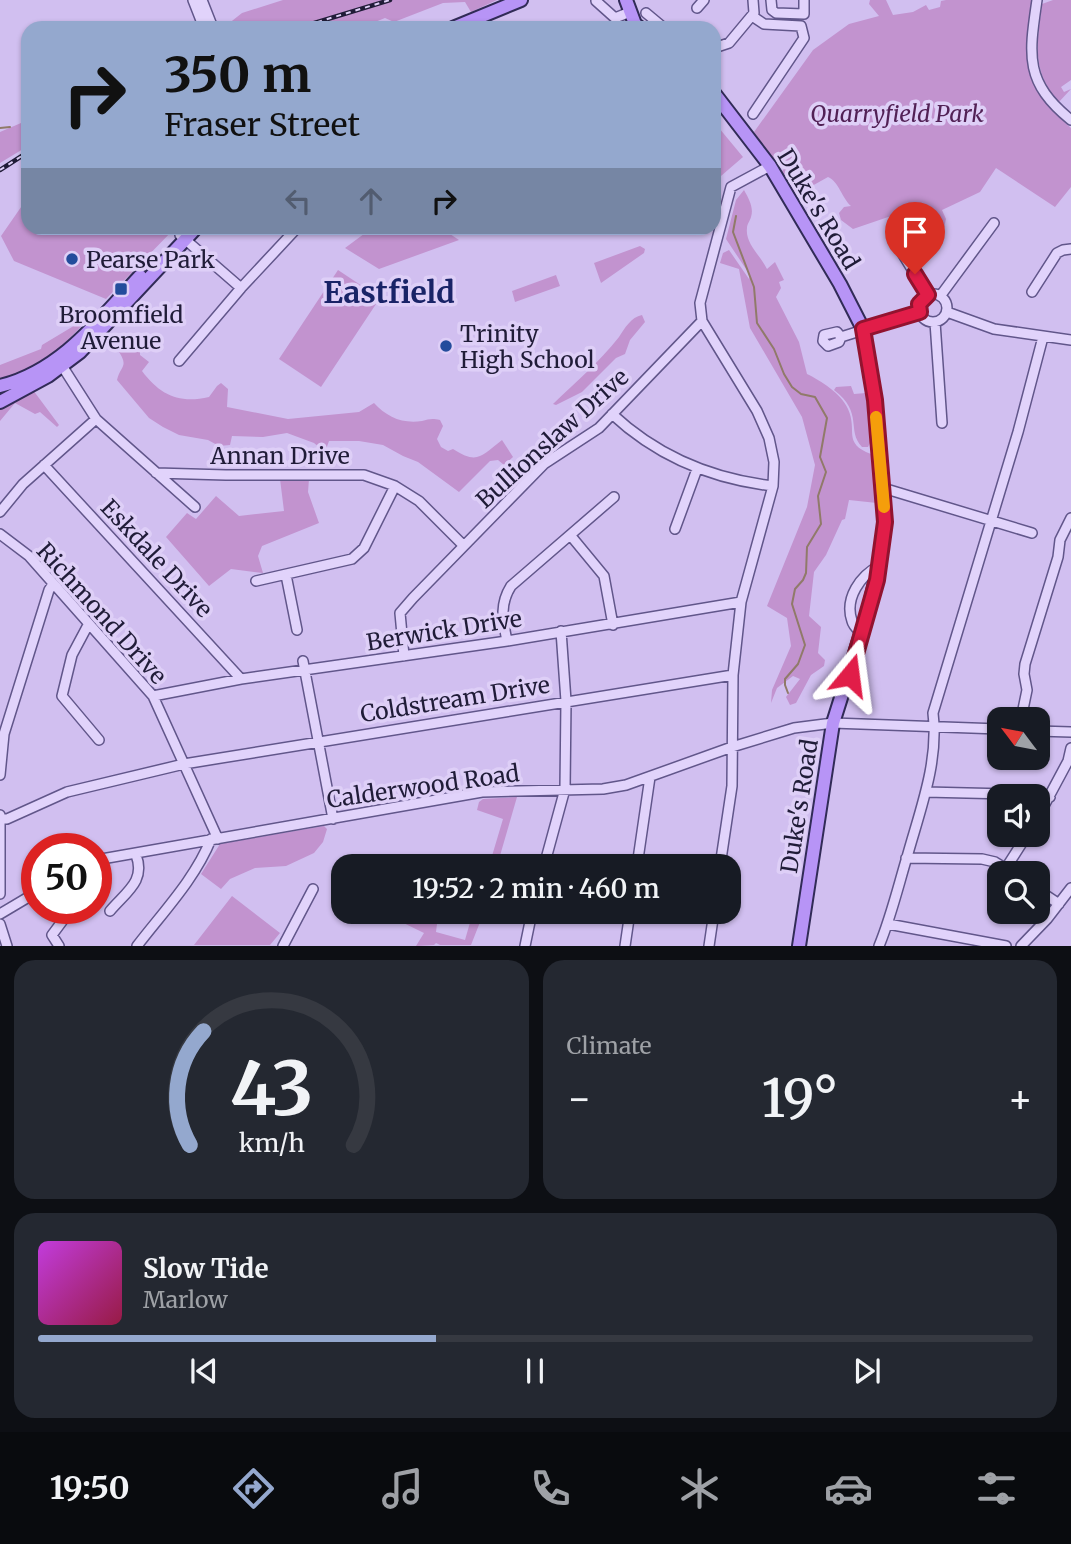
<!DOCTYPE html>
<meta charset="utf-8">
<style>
:root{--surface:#171b24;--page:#242831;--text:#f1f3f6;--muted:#9ea1a6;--line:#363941;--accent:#94a8ce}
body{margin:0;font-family:Merriweather,serif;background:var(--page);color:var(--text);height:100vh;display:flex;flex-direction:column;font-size:26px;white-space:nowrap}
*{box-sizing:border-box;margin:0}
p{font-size:23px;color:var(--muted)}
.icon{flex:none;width:38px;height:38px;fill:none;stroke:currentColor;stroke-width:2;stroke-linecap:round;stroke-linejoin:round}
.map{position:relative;height:946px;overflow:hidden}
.details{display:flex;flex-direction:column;gap:14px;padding:14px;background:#0d0f14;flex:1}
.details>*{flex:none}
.top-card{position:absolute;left:21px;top:21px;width:700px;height:214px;border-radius:21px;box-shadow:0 2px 5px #0004;background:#94a8ce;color:#111;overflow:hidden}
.needle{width:46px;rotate:302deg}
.tools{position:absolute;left:987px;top:707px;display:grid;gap:14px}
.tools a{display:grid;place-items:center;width:63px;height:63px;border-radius:14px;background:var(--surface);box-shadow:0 2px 5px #0004;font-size:35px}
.speed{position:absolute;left:21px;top:833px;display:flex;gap:14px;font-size:35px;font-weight:700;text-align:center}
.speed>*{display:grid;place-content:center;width:91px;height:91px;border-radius:50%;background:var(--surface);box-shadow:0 2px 5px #0004;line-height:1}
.speed .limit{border:10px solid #d22;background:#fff;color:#111}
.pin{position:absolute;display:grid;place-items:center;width:60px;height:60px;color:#fff;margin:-72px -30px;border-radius:50% 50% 50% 0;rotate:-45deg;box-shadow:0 0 7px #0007}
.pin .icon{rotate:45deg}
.me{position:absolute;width:77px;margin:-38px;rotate:16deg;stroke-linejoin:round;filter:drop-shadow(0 0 5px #0008)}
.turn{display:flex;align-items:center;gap:24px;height:147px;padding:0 28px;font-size:32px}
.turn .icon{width:91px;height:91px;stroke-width:2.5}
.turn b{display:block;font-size:49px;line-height:60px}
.lanes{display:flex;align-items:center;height:66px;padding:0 28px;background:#0003;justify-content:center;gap:35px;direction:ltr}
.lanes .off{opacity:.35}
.big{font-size:52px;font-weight:600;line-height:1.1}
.details .tile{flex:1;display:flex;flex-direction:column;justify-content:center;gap:10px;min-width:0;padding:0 24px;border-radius:21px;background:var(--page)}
.details .dial{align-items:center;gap:0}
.dial svg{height:182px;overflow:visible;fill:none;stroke:var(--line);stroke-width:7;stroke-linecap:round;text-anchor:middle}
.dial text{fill:var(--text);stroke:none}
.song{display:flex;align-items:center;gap:21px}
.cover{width:84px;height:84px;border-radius:10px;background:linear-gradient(135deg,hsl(290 70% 55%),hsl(340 70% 35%))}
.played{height:7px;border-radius:4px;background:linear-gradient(90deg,var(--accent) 40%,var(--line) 40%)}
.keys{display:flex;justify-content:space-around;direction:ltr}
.heat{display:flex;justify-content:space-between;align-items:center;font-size:38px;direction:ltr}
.details .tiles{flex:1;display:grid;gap:14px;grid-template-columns:1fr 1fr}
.tile:last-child{grid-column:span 2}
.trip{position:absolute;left:331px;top:854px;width:410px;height:70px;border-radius:21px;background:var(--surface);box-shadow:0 2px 5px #0004;font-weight:600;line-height:70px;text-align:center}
.dock{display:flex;height:112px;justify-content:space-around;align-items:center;background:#090b0e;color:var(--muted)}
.dock .icon{width:49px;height:49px}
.dock .active{color:var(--accent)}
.dock b{font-size:32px;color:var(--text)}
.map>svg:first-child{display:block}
.green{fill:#c293cf}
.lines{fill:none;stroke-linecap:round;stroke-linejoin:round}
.stream{stroke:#907a69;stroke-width:2}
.minor-casing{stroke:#61568a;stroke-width:12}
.major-casing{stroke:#312b57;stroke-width:16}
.minor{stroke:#e1d3fb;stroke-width:9}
.major{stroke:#b794f6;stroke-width:12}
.rail-casing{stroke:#201c38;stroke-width:4.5}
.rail{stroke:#decff7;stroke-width:2;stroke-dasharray:5;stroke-linecap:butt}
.route-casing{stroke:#92132f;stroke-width:18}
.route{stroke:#e11d48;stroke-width:12}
.slow{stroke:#f59e0b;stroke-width:12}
.poi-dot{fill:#234c9c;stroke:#decff7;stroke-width:2.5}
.labels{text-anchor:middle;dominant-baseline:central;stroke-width:7;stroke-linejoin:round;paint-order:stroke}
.park-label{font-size:23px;font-style:italic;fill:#522156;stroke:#decff7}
.street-label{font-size:23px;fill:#201c38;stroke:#decff7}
.poi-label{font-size:23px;fill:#201c38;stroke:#decff7;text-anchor:start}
.district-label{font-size:30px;font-weight:bold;fill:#192367;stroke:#decff7}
</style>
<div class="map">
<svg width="1071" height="946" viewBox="0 0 1071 946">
<rect width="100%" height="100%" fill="#d1bff0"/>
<!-- green -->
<path class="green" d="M283 0H497L471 12 465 2 443 3 394 22 385 18 365 26V28H223L242 13Z
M870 0H886L893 15 913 12 926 5 929 10 940 7 941 1 946 0H1032C1032 13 1029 25 1028 38 1024 78 1043 103 1071 128V187L1055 207 996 168 980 192 942 210 946 219 944 228H936L930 219H915L897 214 853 229 841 220 839 213 844 207 851 206C842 198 839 182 828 177L794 196 780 173 784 169 778 159 773 160 754 132 813 50 849 24 879 16 869 4Z
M1053 0H1071V80L1061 87 1064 92 1071 89 1058 103C1031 67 1037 45 1042 4Z
M28 120V146L0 163V132Z
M719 128 743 157 714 182V132Z
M744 190C749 199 754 208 751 217 750 221 747 224 747 228 745 244 761 256 767 269L775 262 784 280 779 282 781 288 776 297 799 342 807 374C821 381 841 393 848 409 858 431 842 443 871 454L877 503 849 500 845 519 842 520 826 555 814 572 809 616 821 627 818 653 825 660 824 666 811 675 796 703 790 705 786 697 800 679 793 676 777 688 771 703 772 690 791 646 787 618 767 606 807 507 815 465 802 417 750 328 739 269 720 263 723 253 729 250 749 279 750 275 726 239 736 200Z
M28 197V228H175L106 299 14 261 1 236Z
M372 228H446L447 232 459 240 379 269 345 248Z
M640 246 645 249 644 253 601 283 594 263Z
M338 270 380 298 321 387 279 359Z
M556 275 560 286 515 302 512 291Z
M92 315C68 340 38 375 0 378V365L41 349 42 345Z
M642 315 645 322 630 340 625 354 616 358 582 392 556 405 553 404C576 382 599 362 619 337 625 328 631 317 642 315Z
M125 338 140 342V355L149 362 142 371C160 395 179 404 209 397L217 386 221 383 228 389 227 407 288 419 359 412 374 403C387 417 402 424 422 421 429 419 432 418 440 420L443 426 437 439 441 447 448 451 453 449C478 465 481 456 502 440L513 457 504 465 498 460 490 461 459 492 418 462 403 456 383 445 359 441H329L325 452 314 443 287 433 263 437 232 436 230 445 219 446 208 440 179 435 163 427 149 418 117 380C120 366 129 367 119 352Z
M851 386 854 394 866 393 870 443 868 447H862C846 430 864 413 834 390L836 387Z
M33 390 59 425 57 427 40 412 35 414 15 403 0 421V409Z
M280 479H309L308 492 319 523 262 546 258 556 263 573 231 569 209 586 166 537 187 513 196 519 216 496 239 516 284 511Z
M517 797 497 866H489L503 819 477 810 479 802 483 799Z
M324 826 327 829 323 842 314 853 286 866 255 868 230 879 221 889 201 874 220 844Z
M232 896 280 933 270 945H194Z
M381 912H394L437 924 436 932 465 940 473 912H484L471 945H440L436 943 434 945 416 946 424 933Z"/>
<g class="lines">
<!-- stream -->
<path class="stream" d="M0 128 10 127
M736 216 733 232 754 287 757 323 774 349 784 374 792 387 801 394 815 397 827 418 820 457 826 472 818 496 821 524 807 547 806 573 803 580 795 589 792 604 805 645 798 664 785 679V685L788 693"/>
<defs>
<path id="minor" d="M193 0 204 28
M202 0 213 28
M771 0 772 10 776 13 804 14V0
M1037 0C1029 55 1024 82 1071 120
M596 1 615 18 630 12
M697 8 704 0
M646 13 664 28
M752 16 764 24 801 26 804 38 753 114
M714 48 729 43 754 13 753 0
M180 235 241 288
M902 253 927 294
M1032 292 1057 253 1063 250 1071 249
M919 308a14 14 0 1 1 28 0a14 14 0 1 1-28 0Z
M941 295 994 223
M947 312 994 329 1071 340
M935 322 942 423
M841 337 839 342 828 346 823 341 824 335 837 332 841 337 920 312
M59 361 96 419 195 507
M179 361 241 288 297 228
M612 414C657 456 712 479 773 486
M44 465 241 679
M156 473 226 475H364L395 486 419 501 463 545
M883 488 1032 533
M0 512 23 484 96 419
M675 529 697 469
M0 534 29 556 153 696 218 839
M571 536 604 576 613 625
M286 575 297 630
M256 581 352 559 364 548 395 486
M88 625 72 655 62 696 99 740
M862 634C859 631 853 626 852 621 844 598 861 575 879 566
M507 641C503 621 499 605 511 586L614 497
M404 656 400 613 413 598 544 464 599 428 702 321
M303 661 333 819
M153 696 241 679 507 641 741 602
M1021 719 1027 690 1024 674 1025 664 1058 557 1060 540 1071 518
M1038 731 1071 732
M0 775 4 734 49 590 53 584
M926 792 1043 795 1050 797
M1038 817 1068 761 1071 748
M0 819H7L67 792 184 764 733 675
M906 858 982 859 995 862 1013 873
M96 860 482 792 603 789 626 785 732 747 794 728 833 723 999 729
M544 866 565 789 566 701 561 631
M637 866 650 777
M720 866 732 786 733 675 741 602 773 486 774 462 769 438 757 411 702 321 700 303 731 187 770 166
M1006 868 1027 835
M1038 890 1059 904
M0 894V815
M110 911C126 892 146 881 136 855
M0 914 37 892
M0 924 7 946
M888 924 1006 946
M59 946 52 935 72 908
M137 946C163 912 195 879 211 839
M283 946 313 889
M525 946 532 912
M625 946 630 912
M709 946 714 912
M879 946C891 917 898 887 907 857 920 810 939 762 933 713L1018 432 1043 337
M1021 946 1047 919 1071 888"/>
<path id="major" d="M626 0 635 24 640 28
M453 28 521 0
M714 93 770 166 840 284 863 329 875 400 885 522 879 566 868 612 833 723 799 946
M0 386C61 371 99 320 140 276
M0 402 48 376 80 352 196 228"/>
</defs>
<!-- minor casing -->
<use href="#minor" class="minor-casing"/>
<!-- major casing -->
<use href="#major" class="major-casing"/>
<!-- minor -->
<use href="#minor" class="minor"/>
<!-- major -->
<use href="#major" class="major"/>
<defs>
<path id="rail" d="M298 28 390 0
M0 170 28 152"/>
</defs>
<!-- rail casing -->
<use href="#rail" class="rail-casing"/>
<!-- rail -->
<use href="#rail" class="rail"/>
</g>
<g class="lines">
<defs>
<path id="route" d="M850 675 877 580 885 522 875 400 863 329 920 312 919 304 928 295 915 274"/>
</defs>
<!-- route casing -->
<use href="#route" class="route-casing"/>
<!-- route -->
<use href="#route" class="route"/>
<!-- slow -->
<path class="slow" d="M876 417 884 507"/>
</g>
<!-- markers -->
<g class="poi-dot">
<circle cx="72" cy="259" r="7"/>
<rect x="114" y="282" width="14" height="14" rx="3.5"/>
<circle cx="446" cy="346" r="7"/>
</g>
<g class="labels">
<!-- park labels -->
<g class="park-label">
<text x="897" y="113">Quarryfield Park</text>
</g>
<!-- street labels -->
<g class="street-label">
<text transform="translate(819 209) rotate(59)">Duke's Road</text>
<text transform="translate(552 438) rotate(-42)">Bullionslaw Drive</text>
<text x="280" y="455">Annan Drive</text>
<text transform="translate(157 558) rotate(47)">Eskdale Drive</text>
<text transform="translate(102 613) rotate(48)">Richmond Drive</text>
<text transform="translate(444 630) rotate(-9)">Berwick Drive</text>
<text transform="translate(455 699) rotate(-9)">Coldstream Drive</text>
<text transform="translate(423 786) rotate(-8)">Calderwood Road</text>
<text transform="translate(799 806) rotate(-81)">Duke's Road</text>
</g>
<!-- poi labels -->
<g class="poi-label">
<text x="86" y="259">Pearse Park</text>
<text x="121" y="314" text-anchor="middle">Broomfield<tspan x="121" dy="26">Avenue</tspan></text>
<text x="460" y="333">Trinity<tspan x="460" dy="26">High School</tspan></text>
</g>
<!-- district labels -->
<g class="district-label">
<text x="389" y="292">Eastfield</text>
</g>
</g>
</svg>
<div class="tools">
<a><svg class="needle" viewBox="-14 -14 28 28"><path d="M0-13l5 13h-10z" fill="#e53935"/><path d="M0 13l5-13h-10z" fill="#9ea1a6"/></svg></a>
<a><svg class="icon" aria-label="sound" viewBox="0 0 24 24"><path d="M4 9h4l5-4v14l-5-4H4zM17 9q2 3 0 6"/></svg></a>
<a><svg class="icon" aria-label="search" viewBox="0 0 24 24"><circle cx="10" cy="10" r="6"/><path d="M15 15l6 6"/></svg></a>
</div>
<div class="speed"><div class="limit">50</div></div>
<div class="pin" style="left:915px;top:274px;background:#d93025"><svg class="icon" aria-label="arrive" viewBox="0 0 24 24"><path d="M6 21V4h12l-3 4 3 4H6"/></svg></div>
<svg class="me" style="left:850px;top:675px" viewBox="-20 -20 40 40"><path d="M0-17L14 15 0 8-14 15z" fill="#e11d48" stroke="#fff" stroke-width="4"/></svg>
<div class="trip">19:52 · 2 min · 460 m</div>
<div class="top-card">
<div class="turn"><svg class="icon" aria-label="right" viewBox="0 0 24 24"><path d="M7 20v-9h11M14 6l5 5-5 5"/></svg><div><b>350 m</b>Fraser Street</div></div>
<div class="lanes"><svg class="icon off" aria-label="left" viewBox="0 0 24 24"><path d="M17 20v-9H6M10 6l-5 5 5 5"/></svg><svg class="icon off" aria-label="ahead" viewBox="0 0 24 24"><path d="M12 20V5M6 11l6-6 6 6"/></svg><svg class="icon" aria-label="right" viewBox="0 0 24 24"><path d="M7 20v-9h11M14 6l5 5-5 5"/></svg></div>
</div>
</div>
<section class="details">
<div class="tiles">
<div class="tile dial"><svg viewBox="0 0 100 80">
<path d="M14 69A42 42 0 1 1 86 69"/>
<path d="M14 69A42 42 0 0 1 20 19" stroke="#94a8ce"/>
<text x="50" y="56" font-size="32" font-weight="700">43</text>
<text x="50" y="72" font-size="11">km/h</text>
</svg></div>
<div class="tile"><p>Climate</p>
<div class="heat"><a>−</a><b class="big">19°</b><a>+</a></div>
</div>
<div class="tile">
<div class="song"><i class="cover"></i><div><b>Slow Tide</b><p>Marlow</p></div></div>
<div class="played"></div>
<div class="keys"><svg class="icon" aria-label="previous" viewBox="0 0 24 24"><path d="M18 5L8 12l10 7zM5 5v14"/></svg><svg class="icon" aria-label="pause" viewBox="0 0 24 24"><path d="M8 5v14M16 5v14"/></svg><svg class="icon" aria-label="next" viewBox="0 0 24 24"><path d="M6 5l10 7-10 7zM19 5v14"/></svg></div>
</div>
</div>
</section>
<nav class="dock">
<b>19:50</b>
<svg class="icon active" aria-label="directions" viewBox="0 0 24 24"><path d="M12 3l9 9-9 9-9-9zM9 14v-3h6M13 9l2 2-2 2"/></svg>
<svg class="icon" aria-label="music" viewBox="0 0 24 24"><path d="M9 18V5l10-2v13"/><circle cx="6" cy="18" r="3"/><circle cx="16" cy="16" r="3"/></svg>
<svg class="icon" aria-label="phone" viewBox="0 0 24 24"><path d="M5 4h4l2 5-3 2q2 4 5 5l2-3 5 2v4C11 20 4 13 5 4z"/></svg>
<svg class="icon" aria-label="climate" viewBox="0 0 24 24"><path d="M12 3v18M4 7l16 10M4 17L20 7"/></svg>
<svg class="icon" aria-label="car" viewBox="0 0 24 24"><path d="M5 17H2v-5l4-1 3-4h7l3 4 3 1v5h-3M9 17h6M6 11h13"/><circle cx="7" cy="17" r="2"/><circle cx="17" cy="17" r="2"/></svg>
<svg class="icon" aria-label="filters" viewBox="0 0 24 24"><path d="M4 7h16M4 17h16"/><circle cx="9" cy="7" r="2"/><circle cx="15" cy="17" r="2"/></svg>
</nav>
